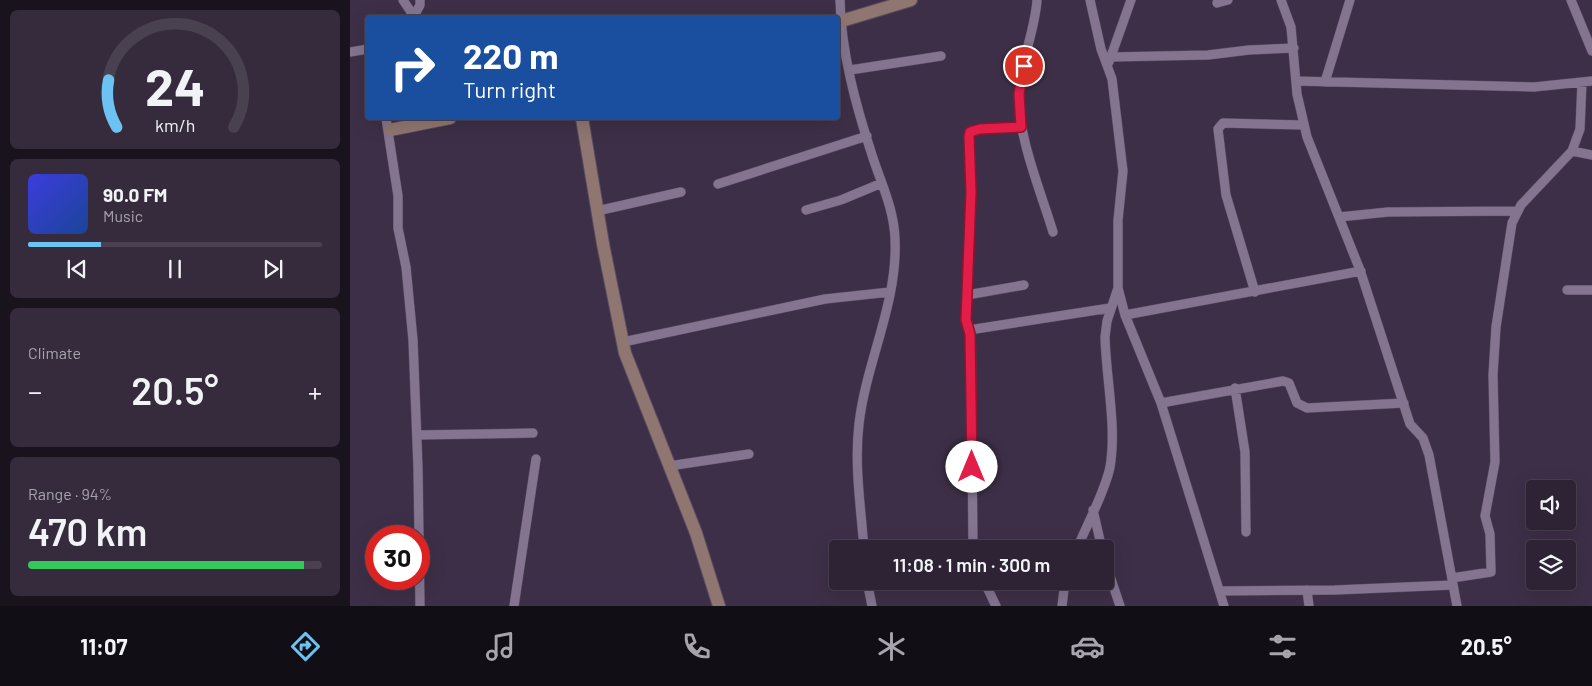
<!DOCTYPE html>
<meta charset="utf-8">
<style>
:root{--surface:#2e2335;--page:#362b3d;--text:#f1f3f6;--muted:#a7a4ad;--line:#494050;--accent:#6cc3f2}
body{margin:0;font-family:Barlow,sans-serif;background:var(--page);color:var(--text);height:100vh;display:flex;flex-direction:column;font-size:19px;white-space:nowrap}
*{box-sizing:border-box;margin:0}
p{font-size:16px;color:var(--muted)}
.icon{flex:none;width:28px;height:28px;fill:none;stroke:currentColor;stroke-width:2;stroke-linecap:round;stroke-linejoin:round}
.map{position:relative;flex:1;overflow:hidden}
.sheet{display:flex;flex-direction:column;gap:10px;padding:10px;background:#19131d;width:350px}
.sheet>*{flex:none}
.hud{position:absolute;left:15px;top:15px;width:475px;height:105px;border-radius:5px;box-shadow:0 5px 20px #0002,0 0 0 1px var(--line);background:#1a4fa0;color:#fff;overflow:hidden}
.fabs{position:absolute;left:1176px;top:480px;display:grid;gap:10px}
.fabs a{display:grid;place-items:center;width:50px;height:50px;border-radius:5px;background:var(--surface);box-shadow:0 5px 20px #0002,0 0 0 1px var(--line);font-size:25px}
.speed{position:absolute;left:15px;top:525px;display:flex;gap:10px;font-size:25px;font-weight:700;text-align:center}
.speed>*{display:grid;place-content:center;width:65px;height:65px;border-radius:50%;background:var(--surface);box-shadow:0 5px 20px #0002,0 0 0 1px var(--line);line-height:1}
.speed .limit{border:8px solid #d22;background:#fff;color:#111}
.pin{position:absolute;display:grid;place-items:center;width:42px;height:42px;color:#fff;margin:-21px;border:2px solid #fff;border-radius:50%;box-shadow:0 1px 5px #0007}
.me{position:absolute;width:55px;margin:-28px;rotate:0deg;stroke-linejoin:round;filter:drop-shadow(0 0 4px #0008)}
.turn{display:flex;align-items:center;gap:18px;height:105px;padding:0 15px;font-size:22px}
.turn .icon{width:65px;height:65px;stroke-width:2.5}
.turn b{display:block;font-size:35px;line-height:42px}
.big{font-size:38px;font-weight:600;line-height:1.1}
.sheet .widget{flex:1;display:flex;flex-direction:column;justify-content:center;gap:8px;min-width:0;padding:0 18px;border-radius:8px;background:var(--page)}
.sheet .dial{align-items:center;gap:0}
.dial svg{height:130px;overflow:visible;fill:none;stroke:var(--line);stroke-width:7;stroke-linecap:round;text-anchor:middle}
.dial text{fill:var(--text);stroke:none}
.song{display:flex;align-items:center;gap:15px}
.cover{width:60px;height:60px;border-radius:8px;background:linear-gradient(135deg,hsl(240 70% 55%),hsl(220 70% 35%))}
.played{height:5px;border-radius:2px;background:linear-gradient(90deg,var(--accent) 25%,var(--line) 25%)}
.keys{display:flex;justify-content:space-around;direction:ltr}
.heat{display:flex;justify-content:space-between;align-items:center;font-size:28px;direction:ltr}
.charge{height:8px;border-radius:4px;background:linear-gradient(90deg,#34c759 94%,var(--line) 0)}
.trip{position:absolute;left:479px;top:540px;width:285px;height:50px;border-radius:5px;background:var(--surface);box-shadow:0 5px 20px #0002,0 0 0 1px var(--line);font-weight:600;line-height:50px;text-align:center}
.tab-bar{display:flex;height:80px;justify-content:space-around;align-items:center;background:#120e15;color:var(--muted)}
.tab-bar .icon{width:35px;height:35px}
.tab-bar .selected{color:var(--accent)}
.tab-bar b{font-size:22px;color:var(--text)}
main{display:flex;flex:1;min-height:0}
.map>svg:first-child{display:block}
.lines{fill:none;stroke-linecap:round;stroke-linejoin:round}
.street-casing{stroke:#5a4e62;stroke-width:10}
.secondary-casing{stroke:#5a4e62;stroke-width:14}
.street{stroke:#847490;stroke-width:9}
.secondary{stroke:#8f7670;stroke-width:12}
.route-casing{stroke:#92132f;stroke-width:12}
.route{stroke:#e11d48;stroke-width:9}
</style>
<main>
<section class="sheet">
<div class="widget dial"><svg viewBox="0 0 100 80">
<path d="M14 69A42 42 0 1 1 86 69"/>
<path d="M14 69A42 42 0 0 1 9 40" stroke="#6cc3f2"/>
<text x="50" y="56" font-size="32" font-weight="700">24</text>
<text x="50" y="72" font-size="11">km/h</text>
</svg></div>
<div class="widget">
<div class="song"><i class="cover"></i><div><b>90.0 FM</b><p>Music</p></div></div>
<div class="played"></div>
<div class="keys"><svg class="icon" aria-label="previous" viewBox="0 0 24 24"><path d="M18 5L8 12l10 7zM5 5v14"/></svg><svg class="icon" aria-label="pause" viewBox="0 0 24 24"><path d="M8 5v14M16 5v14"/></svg><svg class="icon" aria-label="next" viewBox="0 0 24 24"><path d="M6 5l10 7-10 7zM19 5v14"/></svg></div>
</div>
<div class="widget"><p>Climate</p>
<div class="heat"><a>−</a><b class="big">20.5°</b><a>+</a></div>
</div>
<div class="widget"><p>Range · 94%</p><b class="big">470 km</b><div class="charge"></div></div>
</section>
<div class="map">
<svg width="1242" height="606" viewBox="0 0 1242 606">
<rect width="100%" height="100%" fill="#3d2f47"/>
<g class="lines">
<defs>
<path id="street" d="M53 0 65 18
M490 0C491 52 506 106 522 155 531 183 544 209 545 239 548 303 516 362 509 424 504 465 511 508 514 549
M687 0C685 32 670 62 669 94 667 135 691 192 703 232
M740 0 751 49 762 79 773 171 768 220V288L775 315 811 403 874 606
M931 0 941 27 947 94 957 137 1010 270 1060 424 1073 438 1079 455 1107 606
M1221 0 1242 51
M867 3 878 0
M63 18 70 5V0
M0 52 18 49
M761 57 858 55 899 50 944 48
M759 62 781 0
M500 70 591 56
M946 81 1184 87 1242 81
M975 82 1000 0
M36 118 48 196V228L56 267 63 340 68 468 70 606
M1222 151 1242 155
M368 184 517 136
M456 210 491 200 532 183
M247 211 331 192
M989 217 1038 212 1166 211
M1217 290H1242
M905 292 876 195 868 129 873 123 954 125
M617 295 674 285
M775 315 1011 271
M619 330 760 308
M273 342 475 299 540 292
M885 388 895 452 896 532
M811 403 933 381 939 383 947 403 957 408 1054 403
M67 435 183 433
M319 466 399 454
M743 510 752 549
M623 549 621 334 616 320 621 192 619 136 620 132 629 129 671 127
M727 549C737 524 755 492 760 467 767 427 756 378 755 337L757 321 768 288
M755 561 770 606
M1102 578 1141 572 1140 534 1135 516 1145 462 1143 375 1146 327 1162 223 1171 205 1222 151 1230 129 1232 82
M517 581 522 606
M634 581 646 606
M957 590 959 606
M870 591 985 590 1103 585
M164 606 186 459
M712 606 715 581"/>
<path id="secondary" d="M488 22 561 0
M232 118 253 244 275 353 346 533 369 606
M40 130 100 118"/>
</defs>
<!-- street casing -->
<use href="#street" class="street-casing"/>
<!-- secondary casing -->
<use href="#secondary" class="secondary-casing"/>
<!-- street -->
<use href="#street" class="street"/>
<!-- secondary -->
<use href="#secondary" class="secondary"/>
</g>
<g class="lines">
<defs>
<path id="route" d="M622 467 620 334 616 320 621 192 619 136 620 132 630 129 671 127 669 94 674 66"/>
</defs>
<!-- route casing -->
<use href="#route" class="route-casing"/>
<!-- route -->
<use href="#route" class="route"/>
</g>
</svg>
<div class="fabs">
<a><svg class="icon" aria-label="sound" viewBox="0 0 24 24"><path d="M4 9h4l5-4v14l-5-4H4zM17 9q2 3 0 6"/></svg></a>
<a><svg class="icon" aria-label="layers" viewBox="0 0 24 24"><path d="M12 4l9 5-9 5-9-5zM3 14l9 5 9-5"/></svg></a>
</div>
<div class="speed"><div class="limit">30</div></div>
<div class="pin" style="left:674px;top:66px;background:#d93025"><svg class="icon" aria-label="arrive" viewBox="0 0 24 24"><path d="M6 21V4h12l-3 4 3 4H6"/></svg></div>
<svg class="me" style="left:622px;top:467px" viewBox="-20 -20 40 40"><circle r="19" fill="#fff"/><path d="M0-13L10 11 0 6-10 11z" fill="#e11d48"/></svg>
<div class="trip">11:08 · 1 min · 300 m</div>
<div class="hud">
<div class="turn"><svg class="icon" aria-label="right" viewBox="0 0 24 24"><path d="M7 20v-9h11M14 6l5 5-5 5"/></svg><div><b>220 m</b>Turn right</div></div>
</div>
</div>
</main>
<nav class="tab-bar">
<b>11:07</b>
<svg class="icon selected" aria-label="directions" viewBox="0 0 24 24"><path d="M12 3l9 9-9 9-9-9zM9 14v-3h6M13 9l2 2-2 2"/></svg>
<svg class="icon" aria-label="music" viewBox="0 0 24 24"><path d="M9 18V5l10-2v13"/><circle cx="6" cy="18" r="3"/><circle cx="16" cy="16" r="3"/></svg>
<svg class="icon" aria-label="phone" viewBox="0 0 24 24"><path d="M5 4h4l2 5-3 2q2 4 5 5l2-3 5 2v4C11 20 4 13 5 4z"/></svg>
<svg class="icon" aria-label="climate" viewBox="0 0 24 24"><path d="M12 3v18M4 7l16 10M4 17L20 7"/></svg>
<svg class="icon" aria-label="car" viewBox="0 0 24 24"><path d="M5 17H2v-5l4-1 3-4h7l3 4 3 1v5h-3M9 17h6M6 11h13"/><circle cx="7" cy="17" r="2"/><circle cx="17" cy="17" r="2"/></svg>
<svg class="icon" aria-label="filters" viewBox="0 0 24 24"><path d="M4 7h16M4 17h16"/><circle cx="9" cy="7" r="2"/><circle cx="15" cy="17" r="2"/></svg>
<b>20.5°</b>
</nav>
